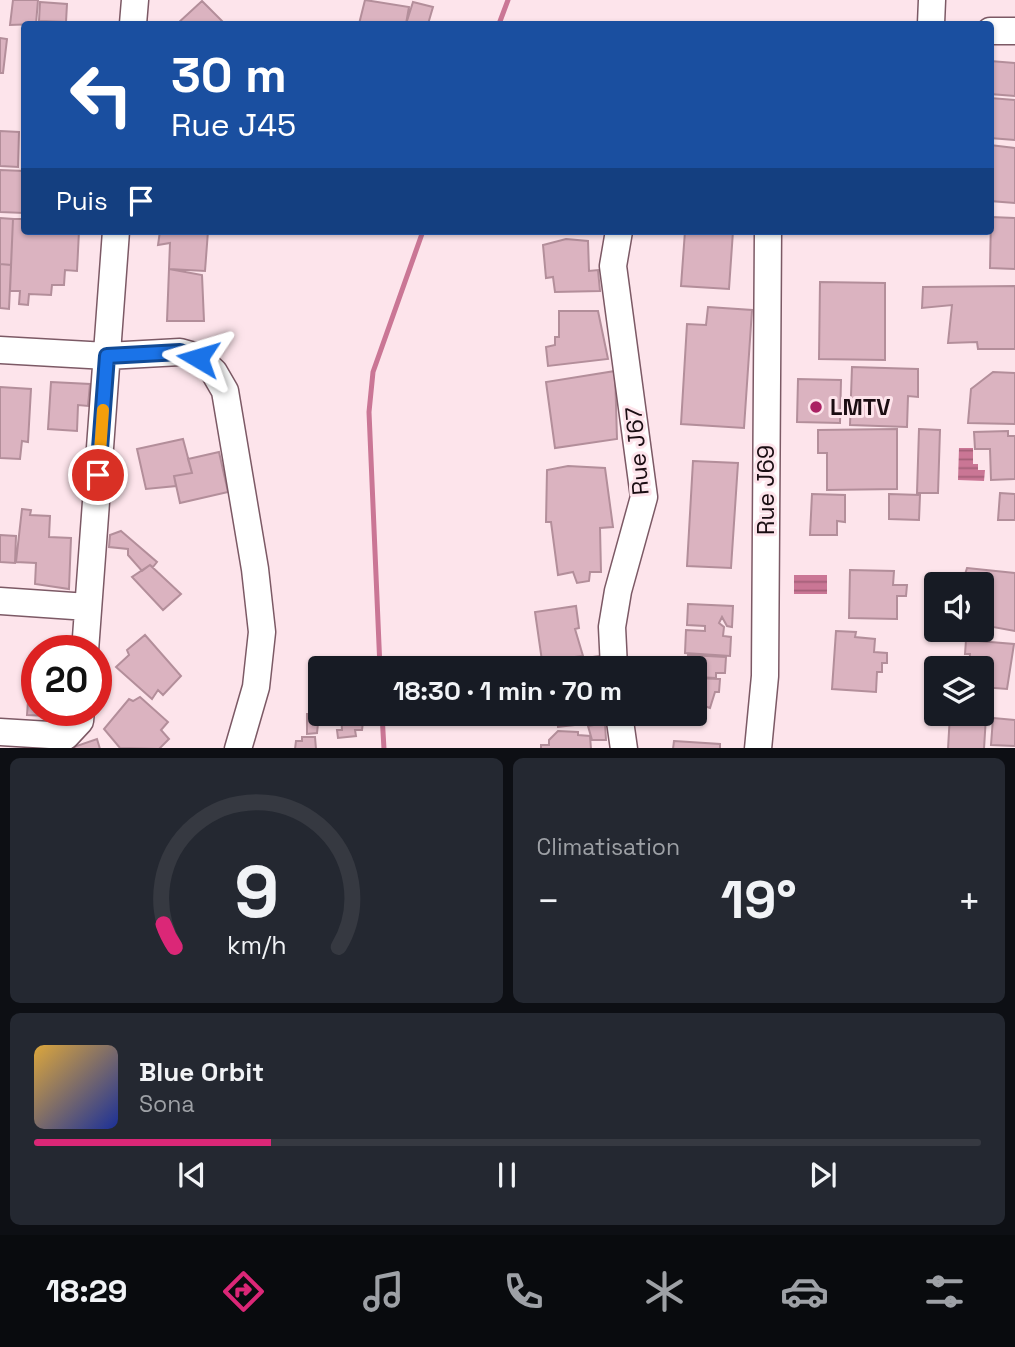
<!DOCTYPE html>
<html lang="fr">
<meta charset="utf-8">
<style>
:root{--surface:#171b24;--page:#242831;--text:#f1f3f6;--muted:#9ea1a6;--line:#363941;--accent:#db2777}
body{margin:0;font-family:"Space Grotesk",sans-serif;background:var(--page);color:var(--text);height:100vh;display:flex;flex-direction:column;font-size:26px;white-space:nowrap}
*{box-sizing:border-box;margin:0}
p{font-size:23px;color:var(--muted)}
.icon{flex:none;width:38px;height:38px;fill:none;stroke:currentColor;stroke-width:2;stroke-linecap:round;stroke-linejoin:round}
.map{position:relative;height:748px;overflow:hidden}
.details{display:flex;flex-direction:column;gap:10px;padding:10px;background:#0d0f14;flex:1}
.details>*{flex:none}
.top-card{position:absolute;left:21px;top:21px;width:973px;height:214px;border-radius:7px;box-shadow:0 2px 5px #0004;background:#1a4fa0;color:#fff;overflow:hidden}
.buttons{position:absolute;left:924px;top:572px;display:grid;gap:14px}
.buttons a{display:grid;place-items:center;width:70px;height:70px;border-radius:7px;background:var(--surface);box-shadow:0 2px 5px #0004;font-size:35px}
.speed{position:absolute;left:21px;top:635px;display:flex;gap:14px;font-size:35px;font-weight:700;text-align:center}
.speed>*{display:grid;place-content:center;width:91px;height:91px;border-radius:50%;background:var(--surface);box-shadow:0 2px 5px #0004;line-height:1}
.speed .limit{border:10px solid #d22;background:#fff;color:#111}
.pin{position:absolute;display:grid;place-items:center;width:60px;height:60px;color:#fff;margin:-30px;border:4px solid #fff;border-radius:50%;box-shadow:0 2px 7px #0007}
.me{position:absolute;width:77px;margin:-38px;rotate:277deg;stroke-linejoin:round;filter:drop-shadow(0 0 5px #0008)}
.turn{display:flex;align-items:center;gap:24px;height:147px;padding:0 35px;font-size:32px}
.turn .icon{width:91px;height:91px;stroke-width:2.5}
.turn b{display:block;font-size:49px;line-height:60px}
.then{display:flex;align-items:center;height:66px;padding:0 35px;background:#0003;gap:14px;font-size:26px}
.big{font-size:52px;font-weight:600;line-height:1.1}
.details .tile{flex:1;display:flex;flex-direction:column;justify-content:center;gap:10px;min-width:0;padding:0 24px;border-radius:10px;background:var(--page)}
.details .dial{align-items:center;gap:0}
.dial svg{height:182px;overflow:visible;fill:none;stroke:var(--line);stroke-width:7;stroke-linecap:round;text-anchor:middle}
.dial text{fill:var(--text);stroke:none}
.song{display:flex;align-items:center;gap:21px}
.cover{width:84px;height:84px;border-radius:10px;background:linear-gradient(135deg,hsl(40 70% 55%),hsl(230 70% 35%))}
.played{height:7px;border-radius:4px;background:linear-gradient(90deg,var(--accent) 25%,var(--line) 25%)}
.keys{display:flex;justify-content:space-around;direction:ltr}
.heat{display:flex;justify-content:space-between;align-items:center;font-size:38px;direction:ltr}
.details .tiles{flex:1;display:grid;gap:10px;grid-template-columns:1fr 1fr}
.tile:last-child{grid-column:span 2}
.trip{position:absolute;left:308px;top:656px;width:399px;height:70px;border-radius:7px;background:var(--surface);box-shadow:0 2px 5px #0004;font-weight:600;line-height:70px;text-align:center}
.tabs{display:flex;height:112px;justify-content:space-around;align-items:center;background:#090b0e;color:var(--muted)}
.tabs .icon{width:49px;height:49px}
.tabs .active{color:var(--accent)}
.tabs b{font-size:32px;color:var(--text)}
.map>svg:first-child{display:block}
.water{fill:url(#water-rules)}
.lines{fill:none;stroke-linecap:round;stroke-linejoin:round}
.stream{stroke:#ca7695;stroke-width:5}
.building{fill:#dbb3c0;stroke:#b38e9a;stroke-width:2}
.minor-casing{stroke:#7c5965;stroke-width:29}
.minor{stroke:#fff;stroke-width:26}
.route-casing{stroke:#114b97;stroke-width:18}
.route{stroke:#1a73e8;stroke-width:12}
.slow{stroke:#f59e0b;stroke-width:12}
.poi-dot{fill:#aa2063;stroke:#fde4eb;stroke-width:2.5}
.labels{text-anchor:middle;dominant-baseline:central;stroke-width:6;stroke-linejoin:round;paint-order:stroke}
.poi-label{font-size:23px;font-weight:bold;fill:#1a0d12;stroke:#fde4eb;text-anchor:start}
.street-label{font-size:23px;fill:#1a0d12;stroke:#fde4eb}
</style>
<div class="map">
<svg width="1015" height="749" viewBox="0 0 1015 749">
<defs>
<pattern id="water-rules" width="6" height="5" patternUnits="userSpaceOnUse" patternTransform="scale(1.75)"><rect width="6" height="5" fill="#ca7695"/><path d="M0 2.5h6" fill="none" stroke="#a35f78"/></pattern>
</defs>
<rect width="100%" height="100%" fill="#fde4eb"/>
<!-- water -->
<path class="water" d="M959 448H973V464H978V470H985L984 481 958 480Z
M794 575H827V594H794Z"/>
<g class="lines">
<!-- stream -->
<path class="stream" d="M499 24 508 0
M380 668 369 412 373 372 423 231
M382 714 384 749"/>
</g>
<!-- building -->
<path class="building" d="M13 0H38L36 24 10 25Z
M365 0 409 7 406 24H359Z
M202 1 225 24H177Z
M40 2 67 4 66 22 39 21Z
M413 2 433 7 428 24H406Z
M0 38 7 39 3 73H0Z
M990 61 1015 63V96L990 94Z
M990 98 1015 100V140L990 138Z
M0 131 19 132 18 167 0 166Z
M990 145 1015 148V203L990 201Z
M0 170 24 171V213L0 212Z
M991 217 1015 218V269L990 268Z
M0 218 13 219 11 265 0 264Z
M13 219H24V231H79L77 271 65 270 64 285H52L51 295 29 294 28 305 19 304 20 291H10Z
M160 231H208L205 271 169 269 170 243 158 245Z
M685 231H733L729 289 681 286Z
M566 239 588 241 589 271 598 270 600 291 555 292 553 277 546 278 543 245Z
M0 264 11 265 9 309 0 308Z
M169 269 202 275 204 321H167Z
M820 282 885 283V360L819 359Z
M1015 286V349H978L977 342 948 343 952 305 922 308 923 287Z
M708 307 752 310 744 428 681 424 687 324 706 325Z
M559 311H598L608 359 548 366 546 347 555 345V337H559Z
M852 367 918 369V397L908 396 907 427 850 425Z
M615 371 617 439 555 448 546 382Z
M993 372 1015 373V424L968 423 971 389Z
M798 379 841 380 840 423 797 422Z
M51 382 90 384 88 406 78 405 77 431 48 429Z
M0 387 31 389 28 442 22 441 20 459 0 458Z
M897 429V489L827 490V453H818V430Z
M919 429 940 430 938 493H917Z
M1008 431V436H1015V479L991 480 990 449H975L974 432Z
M183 439 192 473 174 476 176 486 146 489 137 449Z
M219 452 228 492 180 503 174 476 192 473 188 459Z
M693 461 738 463 731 568 687 566Z
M568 466 605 468 613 527 600 528 601 572H590L589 581 577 583 573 572 558 575 551 522H546L547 470Z
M1000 493 1015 494V520H998Z
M812 494 845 495V522L837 521V535H810Z
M889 494 920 495 919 520 889 519Z
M22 509 31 510 30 515 50 516 49 537 71 538 69 589 35 584 36 563 16 562Z
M121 531 157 562 153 567 150 565 142 571 128 555V549L109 547 110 535Z
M0 535 16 536 15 563 0 562Z
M150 565 181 594 163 610 132 577Z
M967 568 1015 573V631L982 625V584H962Z
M850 570 894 571 893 585H907L906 596H897V619L849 618Z
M688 604 733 606 732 627 727 626 722 617 719 623 724 627 723 636 731 637 730 656 685 653 686 630 705 631V626L687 625Z
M576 606 579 628 575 629 583 656 542 661 535 612Z
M836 631 856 632 855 637 875 639 874 652 887 653V663H882V672H877L876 692 832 689Z
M145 635 181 676 163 695 158 690 152 699 116 667 129 655 127 650Z
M966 640 1014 644 1007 689 982 687V668H969L970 654H965Z
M688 655 726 657 725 673H716V678L695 677V668H687Z
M600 656 601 668H580L579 659Z
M30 673H37V710H48V716L27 715Z
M695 678 720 679 719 692H715L710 708 695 703Z
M140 697 168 722 161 730 169 739 159 749 120 748 104 729 129 699 133 701Z
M307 714H319L317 733 307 734Z
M341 714H364L362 730H355L356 736 338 738 337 730H342Z
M557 714H593L592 723 558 727Z
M950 714 986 716 984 749H948Z
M993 718 1015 720V746L991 745Z
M605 723 606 740H592L588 726Z
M558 731 578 732V735L590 736 591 749H541V745H549V740Z
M302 737H315L316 749H295L296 741H302Z
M97 739 100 749H68Z
M674 741 720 744V749H673Z"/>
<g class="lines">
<defs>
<path id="minor" d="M133 24 135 0
M931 24 932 0
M990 31H1015
M0 350 107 356 180 352 198 357 214 372 225 391 255 569 262 632 256 687 238 749
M0 601 88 607
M85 651 116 231
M614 668 612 627 618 591 644 497 613 266 619 231
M619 714 624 749
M0 732 66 736 80 721 81 710
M758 749 765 676 768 231"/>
</defs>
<!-- minor casing -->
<use href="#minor" class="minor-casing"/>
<!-- minor -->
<use href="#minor" class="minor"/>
</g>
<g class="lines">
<defs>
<path id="route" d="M98 475 107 356 180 352 198 358"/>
</defs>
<!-- route casing -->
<use href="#route" class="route-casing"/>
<!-- route -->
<use href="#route" class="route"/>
<!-- slow -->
<path class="slow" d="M100 452 103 410"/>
</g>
<!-- markers -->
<circle class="poi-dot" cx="816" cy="407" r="7"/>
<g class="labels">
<!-- poi labels -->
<g class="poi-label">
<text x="830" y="407">LMTV</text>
</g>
<!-- street labels -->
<g class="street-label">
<text transform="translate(637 451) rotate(-95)">Rue J67</text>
<text transform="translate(766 490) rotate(-90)">Rue J69</text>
</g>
</g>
</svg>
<div class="buttons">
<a><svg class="icon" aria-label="sound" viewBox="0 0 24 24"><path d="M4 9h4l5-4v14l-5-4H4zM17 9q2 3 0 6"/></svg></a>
<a><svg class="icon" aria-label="layers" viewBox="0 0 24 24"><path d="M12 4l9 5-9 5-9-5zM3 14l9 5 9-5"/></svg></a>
</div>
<div class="speed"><div class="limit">20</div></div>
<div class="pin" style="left:98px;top:475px;background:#d93025"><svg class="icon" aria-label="arrive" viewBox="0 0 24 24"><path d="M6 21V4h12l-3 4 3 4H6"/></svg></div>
<svg class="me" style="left:198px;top:358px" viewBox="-20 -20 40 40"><path d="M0-17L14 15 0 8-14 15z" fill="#1a73e8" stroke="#fff" stroke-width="4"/></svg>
<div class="trip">18:30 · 1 min · 70 m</div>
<div class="top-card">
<div class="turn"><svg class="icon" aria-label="left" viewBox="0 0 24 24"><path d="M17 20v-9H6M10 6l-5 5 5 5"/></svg><div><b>30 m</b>Rue J45</div></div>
<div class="then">Puis<svg class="icon" aria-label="arrive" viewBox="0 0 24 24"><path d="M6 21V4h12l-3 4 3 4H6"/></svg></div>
</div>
</div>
<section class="details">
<div class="tiles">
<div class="tile dial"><svg viewBox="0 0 100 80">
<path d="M14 69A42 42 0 1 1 86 69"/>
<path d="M14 69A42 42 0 0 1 9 59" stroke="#db2777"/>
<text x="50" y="56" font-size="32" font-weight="700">9</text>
<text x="50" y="72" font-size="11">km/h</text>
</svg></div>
<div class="tile"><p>Climatisation</p>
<div class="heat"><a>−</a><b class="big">19°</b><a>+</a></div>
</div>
<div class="tile">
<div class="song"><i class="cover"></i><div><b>Blue Orbit</b><p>Sona</p></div></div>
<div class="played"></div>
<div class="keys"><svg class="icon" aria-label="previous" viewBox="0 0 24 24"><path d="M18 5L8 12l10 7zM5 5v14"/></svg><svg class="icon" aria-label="pause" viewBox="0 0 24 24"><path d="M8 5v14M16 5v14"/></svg><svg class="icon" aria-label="next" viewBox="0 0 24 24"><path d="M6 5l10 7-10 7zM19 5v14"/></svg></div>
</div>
</div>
</section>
<nav class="tabs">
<b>18:29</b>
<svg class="icon active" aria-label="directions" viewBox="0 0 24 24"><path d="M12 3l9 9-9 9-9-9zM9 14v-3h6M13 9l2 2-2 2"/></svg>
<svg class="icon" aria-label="music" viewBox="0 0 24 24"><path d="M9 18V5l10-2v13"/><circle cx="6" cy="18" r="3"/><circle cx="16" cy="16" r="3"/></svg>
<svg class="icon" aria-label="phone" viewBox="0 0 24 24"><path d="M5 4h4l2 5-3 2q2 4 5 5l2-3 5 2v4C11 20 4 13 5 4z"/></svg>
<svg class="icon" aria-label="climate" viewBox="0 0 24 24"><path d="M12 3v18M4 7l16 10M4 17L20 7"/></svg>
<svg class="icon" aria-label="car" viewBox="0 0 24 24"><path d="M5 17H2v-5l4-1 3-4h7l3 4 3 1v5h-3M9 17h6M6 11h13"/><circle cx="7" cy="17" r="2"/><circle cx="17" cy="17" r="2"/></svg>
<svg class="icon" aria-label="filters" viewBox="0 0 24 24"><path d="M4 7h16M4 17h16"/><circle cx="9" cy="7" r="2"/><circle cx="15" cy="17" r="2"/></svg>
</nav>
